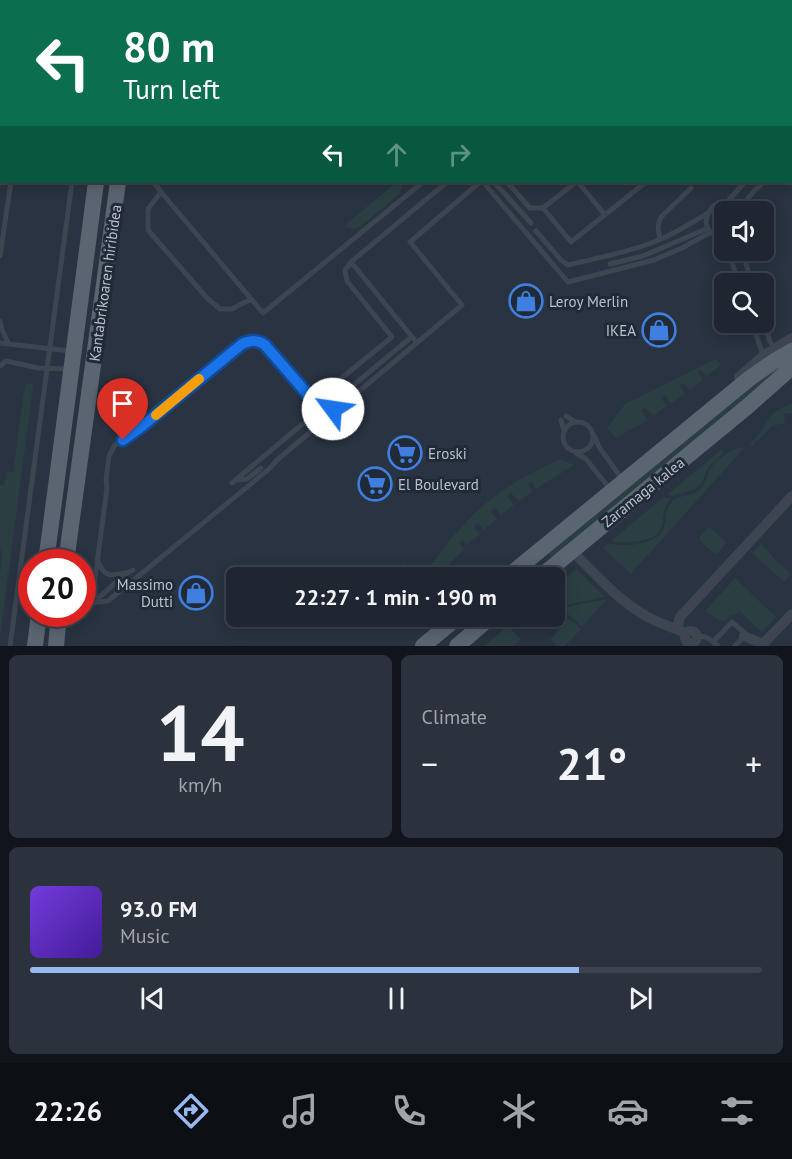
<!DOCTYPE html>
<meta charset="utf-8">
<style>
:root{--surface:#1f2631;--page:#2c323d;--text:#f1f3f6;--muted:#a1a5ab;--line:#3c434d;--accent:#98b8f2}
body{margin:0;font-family:"PT Sans",sans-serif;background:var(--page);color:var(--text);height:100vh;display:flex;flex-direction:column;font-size:22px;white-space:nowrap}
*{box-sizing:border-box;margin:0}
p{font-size:20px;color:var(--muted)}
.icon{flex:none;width:33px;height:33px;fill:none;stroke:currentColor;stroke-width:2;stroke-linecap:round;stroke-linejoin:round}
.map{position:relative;height:646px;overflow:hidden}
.panel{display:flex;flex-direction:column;gap:9px;padding:9px;background:#11151b;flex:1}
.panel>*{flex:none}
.hud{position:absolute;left:0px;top:0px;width:792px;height:183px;box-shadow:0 3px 15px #0003,0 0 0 2px var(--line);background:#0b6e4f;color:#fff;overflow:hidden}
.controls{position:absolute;left:714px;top:201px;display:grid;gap:12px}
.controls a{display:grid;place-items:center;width:60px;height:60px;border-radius:9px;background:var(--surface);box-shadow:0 3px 15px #0003,0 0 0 2px var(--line);font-size:30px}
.speed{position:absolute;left:18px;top:549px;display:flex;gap:12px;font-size:30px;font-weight:700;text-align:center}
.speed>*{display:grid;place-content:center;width:78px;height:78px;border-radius:50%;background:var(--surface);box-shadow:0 3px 15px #0003,0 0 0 2px var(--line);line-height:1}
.speed .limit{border:9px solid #d22;background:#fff;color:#111}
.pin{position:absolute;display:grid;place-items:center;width:51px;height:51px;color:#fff;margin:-62px -26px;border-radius:50% 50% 50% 0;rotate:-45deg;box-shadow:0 0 6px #0007}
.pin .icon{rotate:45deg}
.me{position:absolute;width:66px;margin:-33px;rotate:301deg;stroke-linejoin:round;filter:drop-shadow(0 0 4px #0008)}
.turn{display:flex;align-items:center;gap:21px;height:126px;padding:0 24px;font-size:27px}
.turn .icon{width:78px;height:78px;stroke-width:2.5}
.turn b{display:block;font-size:42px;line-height:51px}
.lanes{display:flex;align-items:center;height:57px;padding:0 24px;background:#0003;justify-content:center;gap:30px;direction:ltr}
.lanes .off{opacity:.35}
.big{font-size:45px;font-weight:700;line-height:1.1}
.panel .tile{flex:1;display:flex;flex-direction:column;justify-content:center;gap:9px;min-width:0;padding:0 21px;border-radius:9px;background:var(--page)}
.panel .dial{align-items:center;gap:0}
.dial b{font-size:78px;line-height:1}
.song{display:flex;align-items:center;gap:18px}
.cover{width:72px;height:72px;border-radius:9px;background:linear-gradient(135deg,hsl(260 70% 55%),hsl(260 70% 35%))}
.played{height:6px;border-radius:3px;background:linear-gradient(90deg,var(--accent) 75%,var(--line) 75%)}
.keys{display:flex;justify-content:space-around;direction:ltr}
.heat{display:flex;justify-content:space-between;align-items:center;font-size:33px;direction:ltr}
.panel .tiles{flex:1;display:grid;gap:9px;grid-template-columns:1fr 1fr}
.tile:last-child{grid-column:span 2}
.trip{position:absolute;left:226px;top:567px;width:339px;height:60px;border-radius:9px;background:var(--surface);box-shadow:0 3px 15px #0003,0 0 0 2px var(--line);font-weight:700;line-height:60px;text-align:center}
.tab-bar{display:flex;height:96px;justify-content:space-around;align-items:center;background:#0c0f14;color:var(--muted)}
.tab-bar .icon{width:42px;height:42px}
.tab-bar .active{color:var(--accent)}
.tab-bar b{font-size:27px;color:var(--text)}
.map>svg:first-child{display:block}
.green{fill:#2b3f42}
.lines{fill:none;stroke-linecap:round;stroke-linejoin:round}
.service{stroke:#3d4551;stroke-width:5}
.minor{stroke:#3d4551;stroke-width:10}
.primary{stroke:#5b6471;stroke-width:16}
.route-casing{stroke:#114b97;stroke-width:15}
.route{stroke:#1a73e8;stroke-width:10}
.slow{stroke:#f59e0b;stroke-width:10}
.labels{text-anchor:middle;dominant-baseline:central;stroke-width:6;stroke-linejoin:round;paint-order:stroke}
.street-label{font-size:15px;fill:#bac0cb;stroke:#212a37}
.poi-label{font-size:15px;fill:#bac0cb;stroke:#212a37;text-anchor:start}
</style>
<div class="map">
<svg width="792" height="646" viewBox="0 0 792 646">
<rect width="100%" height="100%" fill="#293341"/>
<!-- green -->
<path class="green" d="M397 182H400C404 186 401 190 399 194L360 227 353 229 344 226Z
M716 359 721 365 707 376 701 370 697 371 703 380 690 390 684 384 679 385 685 394 671 404 665 396 661 398 667 406 653 416 646 408 641 410 648 420 616 438 607 428 625 404Z
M792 362 552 558 547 552 758 378Z
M25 384H32L33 387 0 637V574L2 558 0 547V485H4L6 472H13Z
M792 404V413L784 414 785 423 772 426 758 441 756 440 754 443 755 444 753 446 750 443C768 428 767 410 792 404Z
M745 447 638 566 636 567 631 574 603 548 608 543C622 548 656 545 663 530 667 521 664 511 671 503 678 494 691 497 700 490 704 485 706 479 708 473 714 460 730 449 745 447Z
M721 450 724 452 709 467 701 484 695 489 673 496 667 495Z
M560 459 574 465 536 489 532 482 528 484 533 491 519 501 511 493 508 496 514 505 501 515 495 508 491 511 497 519 484 530 478 523 474 527 480 534 467 545 462 540 459 543 464 549 437 577H434L430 566C440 554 448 541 459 530 489 495 519 478 560 459Z
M664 497 671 499C660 511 666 518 660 530 654 542 623 544 611 541Z
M707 528H711L725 541V545L718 553H714L700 541V536Z
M761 544 773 556 772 557 791 574 784 582 752 553Z
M576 569 605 597 560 606 555 602V587Z
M735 578 775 616V618L762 632 739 611 734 616 732 614 726 620 720 621 705 611Z
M607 599 582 627 561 608Z
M569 618 581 629 565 646H557L550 640Z
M508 626 521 639 514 646H484Z"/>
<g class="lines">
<!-- service -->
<path class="service" d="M38 0 40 2
M645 0 646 2
M215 2 217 0
M0 22 2 23
M790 141 792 139
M790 159 792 157
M154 182 161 192 263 313 423 182
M483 182 568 282 654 260 682 248 711 232
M494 182 531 223
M507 182 530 208H543
M576 182 543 208 571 242 646 182
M578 182 605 215
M161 192 148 209V230L207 298 220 309H232L251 299
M727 202 745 182
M739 209 755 190 764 182
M536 231 561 260 568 265C597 258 626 253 654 242 673 235 690 224 708 213
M724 238C686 232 718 181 740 212
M660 239C658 230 657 225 661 217L691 188
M728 250 739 284
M742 250 752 284
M0 256 11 182
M351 262 417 343
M610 264 643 256 708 228
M764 320 770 342 775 348
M0 321 2 330 9 344
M752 322 763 355
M0 343 70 351
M0 366 6 361 38 368 68 369
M322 394 392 337 347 281 345 270 351 262 447 182
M332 403 409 339
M566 416 575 422
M561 420 564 431
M563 437a15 15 0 1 1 30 0a15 15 0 1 1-30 0Z
M316 422C288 412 319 377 332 404
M595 437 599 447 622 479
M576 453 586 459 610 489
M237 480 247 479 261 468
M232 483 300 426 310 420
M98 561C104 577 110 576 125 573
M392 578 396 571 404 567 414 570 419 578
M82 592 90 591 94 586 107 488 106 480 109 456 115 445 141 427 242 344C250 340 257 339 265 345L310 397
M82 603C103 603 115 577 133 570
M91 603 108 601 269 469 277 460 462 305 410 242 480 182
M425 616 437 631
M698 636 706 637 713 642
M10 646 72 182
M718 646 713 642 732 622 746 634 735 646"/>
<!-- minor -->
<path class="minor" d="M739 377 763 356 792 338
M572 551C595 574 618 600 646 616 659 624 673 627 686 633
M677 629 680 617 792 496
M685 637a6 6 0 1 1 12 0a6 6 0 1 1-12 0Z
M744 636 763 644 792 614"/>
<!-- primary -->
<path class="primary" d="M741 0 742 2
M130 2 131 0
M152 2 153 0
M790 62 792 64
M46 562 96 182
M66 562 118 182
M506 578 750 378 773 362 792 351
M539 578 748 406 792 367
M35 646 39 614
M56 646 59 614
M423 646 459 616
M457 646 492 616"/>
</g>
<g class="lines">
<defs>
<path id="route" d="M123 440 141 427 242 344C250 340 257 339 265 345L310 397C321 391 331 396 333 409"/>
</defs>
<!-- route casing -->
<use href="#route" class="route-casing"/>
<!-- route -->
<use href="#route" class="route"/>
<!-- slow -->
<path class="slow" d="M156 415 199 379"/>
</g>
<!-- icons -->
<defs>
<symbol id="shop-ring" viewBox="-11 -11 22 22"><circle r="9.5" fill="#212a37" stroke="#3f7fe0" stroke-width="1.5"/><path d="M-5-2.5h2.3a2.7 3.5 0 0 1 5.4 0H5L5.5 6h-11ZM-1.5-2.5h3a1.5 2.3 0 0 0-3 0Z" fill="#3f7fe0"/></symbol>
<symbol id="supermarket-ring" viewBox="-11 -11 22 22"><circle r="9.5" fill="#212a37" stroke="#3f7fe0" stroke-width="1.5"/><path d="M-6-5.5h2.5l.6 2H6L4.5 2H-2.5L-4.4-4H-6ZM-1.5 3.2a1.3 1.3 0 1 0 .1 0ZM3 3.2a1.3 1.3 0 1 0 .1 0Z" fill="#3f7fe0"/></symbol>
</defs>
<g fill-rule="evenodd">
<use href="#shop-ring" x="507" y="282" width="38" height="38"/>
<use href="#shop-ring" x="640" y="311" width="38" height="38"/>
<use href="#supermarket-ring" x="386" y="434" width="38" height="38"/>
<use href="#supermarket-ring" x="356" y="465" width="38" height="38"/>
<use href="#shop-ring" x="177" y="574" width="38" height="38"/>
</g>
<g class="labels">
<!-- street labels -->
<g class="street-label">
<text transform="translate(105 283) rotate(-82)">Kantabrikoaren hiribidea</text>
<text transform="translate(643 492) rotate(-39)">Zaramaga kalea</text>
</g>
<!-- poi labels -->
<g class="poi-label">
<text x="549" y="301">Leroy Merlin</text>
<text x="636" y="330" text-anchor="end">IKEA</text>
<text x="428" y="453">Eroski</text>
<text x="398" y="484">El Boulevard</text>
<text x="173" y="584" text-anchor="end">Massimo<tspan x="173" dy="17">Dutti</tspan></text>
</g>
</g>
</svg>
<div class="controls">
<a><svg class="icon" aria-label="sound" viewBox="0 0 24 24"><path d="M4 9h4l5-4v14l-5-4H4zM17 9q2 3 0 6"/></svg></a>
<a><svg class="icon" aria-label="search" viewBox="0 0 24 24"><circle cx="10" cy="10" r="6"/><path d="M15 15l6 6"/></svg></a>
</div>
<div class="speed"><div class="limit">20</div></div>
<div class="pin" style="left:123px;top:440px;background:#d93025"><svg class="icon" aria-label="arrive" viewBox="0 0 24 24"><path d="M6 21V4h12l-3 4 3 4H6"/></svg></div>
<svg class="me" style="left:333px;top:409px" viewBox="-20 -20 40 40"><circle r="19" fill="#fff"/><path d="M0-13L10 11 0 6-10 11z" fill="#1a73e8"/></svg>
<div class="trip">22:27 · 1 min · 190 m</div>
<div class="hud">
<div class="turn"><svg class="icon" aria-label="left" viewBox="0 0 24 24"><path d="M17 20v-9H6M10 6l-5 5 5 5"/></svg><div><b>80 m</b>Turn left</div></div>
<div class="lanes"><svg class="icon" aria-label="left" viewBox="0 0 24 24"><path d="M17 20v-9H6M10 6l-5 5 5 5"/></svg><svg class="icon off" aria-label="ahead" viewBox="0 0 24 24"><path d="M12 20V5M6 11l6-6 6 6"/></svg><svg class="icon off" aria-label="right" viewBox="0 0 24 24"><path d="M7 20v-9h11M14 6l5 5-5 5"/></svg></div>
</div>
</div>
<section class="panel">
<div class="tiles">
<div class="tile dial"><b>14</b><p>km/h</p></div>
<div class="tile"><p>Climate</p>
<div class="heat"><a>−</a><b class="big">21°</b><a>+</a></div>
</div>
<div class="tile">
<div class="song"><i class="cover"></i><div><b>93.0 FM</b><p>Music</p></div></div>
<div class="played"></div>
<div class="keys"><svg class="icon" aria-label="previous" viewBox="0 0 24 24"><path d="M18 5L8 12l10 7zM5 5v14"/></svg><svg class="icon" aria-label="pause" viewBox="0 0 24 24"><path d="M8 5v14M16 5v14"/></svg><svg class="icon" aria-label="next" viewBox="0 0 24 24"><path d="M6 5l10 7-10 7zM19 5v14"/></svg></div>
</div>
</div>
</section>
<nav class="tab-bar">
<b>22:26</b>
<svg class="icon active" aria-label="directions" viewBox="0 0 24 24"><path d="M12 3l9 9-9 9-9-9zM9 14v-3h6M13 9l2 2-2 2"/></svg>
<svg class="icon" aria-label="music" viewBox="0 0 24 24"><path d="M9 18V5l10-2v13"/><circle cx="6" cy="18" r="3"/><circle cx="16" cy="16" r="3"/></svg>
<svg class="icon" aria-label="phone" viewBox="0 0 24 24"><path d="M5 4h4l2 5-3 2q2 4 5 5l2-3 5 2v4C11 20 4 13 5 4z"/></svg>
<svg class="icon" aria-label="climate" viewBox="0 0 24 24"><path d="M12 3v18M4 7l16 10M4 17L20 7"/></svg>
<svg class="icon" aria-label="car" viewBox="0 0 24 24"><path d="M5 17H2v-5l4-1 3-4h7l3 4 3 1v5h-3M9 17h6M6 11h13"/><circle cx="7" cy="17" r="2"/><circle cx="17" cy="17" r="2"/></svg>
<svg class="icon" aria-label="filters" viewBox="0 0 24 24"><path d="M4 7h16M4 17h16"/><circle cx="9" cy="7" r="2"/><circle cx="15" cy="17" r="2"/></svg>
</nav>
